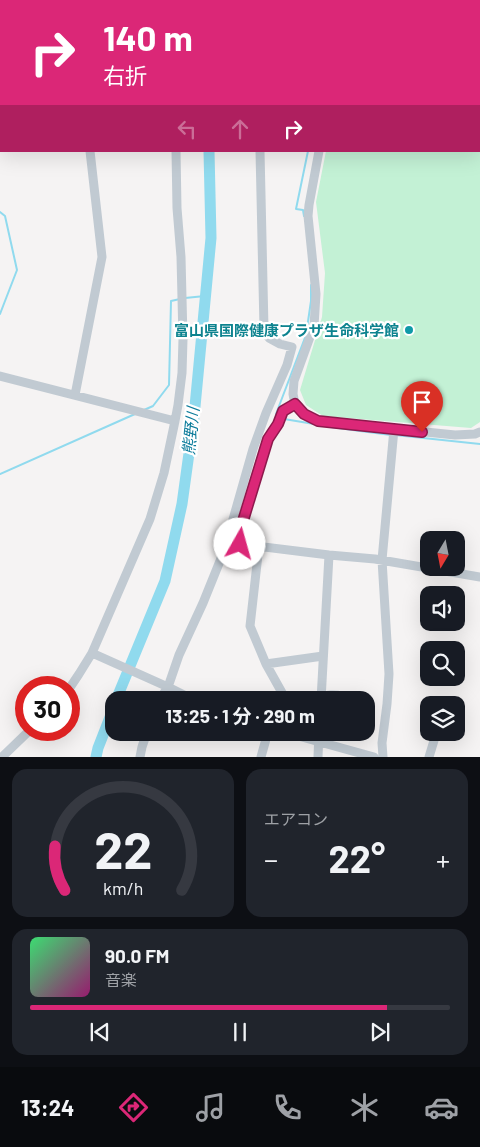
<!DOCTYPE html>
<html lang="ja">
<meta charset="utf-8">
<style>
:root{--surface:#171b24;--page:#20242c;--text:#f1f3f6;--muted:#9ea1a6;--line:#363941;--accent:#db2777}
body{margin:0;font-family:Barlow,"Noto Sans JP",sans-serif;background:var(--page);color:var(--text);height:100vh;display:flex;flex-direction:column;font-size:19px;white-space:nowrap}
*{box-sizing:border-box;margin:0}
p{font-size:16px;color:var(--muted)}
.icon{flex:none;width:28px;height:28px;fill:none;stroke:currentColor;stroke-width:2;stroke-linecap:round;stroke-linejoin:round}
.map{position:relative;height:757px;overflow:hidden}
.side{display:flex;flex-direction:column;gap:12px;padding:12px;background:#0d0f14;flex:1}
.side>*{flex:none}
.banner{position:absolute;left:0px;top:0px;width:480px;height:152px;box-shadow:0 5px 20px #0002;background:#db2777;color:#fff;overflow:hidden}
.needle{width:32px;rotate:190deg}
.controls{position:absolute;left:420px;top:531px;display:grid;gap:10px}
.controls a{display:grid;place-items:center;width:45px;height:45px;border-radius:10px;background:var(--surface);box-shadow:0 5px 20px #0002;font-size:25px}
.speed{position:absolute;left:15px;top:676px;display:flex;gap:10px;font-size:25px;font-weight:700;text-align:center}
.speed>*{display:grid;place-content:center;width:65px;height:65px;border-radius:50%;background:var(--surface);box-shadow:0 5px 20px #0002;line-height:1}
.speed .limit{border:8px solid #d22;background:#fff;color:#111}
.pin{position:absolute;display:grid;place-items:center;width:42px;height:42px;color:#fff;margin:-51px -21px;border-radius:50% 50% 50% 0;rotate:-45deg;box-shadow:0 0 5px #0007}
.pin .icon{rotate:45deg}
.me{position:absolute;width:55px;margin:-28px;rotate:7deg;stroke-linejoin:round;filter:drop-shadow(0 0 4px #0008)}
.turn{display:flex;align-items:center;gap:18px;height:105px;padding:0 20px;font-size:22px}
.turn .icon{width:65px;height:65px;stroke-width:2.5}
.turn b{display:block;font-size:35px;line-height:42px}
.lanes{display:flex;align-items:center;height:48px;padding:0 20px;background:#0003;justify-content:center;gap:25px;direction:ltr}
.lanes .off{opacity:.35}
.big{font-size:38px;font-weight:700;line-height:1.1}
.side .widget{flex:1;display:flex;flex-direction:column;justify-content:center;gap:8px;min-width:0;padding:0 18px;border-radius:15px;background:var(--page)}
.side .dial{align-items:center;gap:0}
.dial svg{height:130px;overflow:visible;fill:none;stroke:var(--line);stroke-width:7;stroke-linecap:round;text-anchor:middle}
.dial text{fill:var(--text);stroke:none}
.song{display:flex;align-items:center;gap:15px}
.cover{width:60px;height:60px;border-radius:8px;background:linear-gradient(135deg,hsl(140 70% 55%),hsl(320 70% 35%))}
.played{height:5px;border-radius:2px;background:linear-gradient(90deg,var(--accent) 85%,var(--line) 85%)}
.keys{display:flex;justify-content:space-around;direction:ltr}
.heat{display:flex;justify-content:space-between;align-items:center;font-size:28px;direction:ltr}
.side .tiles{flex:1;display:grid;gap:12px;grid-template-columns:1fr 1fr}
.widget:last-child{grid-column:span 2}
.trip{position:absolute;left:105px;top:691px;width:270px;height:50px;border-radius:15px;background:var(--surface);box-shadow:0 5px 20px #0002;font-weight:700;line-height:50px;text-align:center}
.tabs{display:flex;height:80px;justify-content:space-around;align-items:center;background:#090b0e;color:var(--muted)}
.tabs .icon{width:35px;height:35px}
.tabs .on{color:var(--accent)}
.tabs b{font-size:22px;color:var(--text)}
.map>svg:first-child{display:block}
.green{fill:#c3f1d5}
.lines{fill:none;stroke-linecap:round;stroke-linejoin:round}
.stream{stroke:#90daee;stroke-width:2}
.river{stroke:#90daee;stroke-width:11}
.minor{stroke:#c1cad2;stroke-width:9}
.route-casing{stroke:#8e194d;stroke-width:12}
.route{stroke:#db2777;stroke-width:9}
.culture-dot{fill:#0f9aa8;stroke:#fff;stroke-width:2}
.labels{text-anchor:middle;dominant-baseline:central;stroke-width:4.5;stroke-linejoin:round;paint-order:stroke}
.culture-label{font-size:15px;font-weight:bold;fill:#0d838f;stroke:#fff;text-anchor:end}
.water-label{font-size:16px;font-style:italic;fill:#0c7c9b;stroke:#fff}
</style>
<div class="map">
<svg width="480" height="757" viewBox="0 0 480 757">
<rect width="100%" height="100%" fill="#f5f3f3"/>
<!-- green -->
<path class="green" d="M479 90H480V422L471 428 323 416 306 405 300 390 322 317 325 273 316 202 326 151H479Z"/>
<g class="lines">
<!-- stream -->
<path class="stream" d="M318 0 319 1
M0 212 5 216 17 270 0 314
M304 216 303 210 296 209 308 151
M185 298 205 296
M144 410 153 406 169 385 171 301 180 299
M278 416 276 414 306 335 311 301V285
M284 419 314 424
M331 427 360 431 391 435
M395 435 480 444
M0 474 135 414"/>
<!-- river -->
<path class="river" d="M254 1 255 0
M116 700 165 581 182 504 194 417 211 238 209 151
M96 757 98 748 114 707"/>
<!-- minor -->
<path class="minor" d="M92 0V1
M432 0 435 1
M199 1V0
M285 1V0
M353 1 354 0
M412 1V0
M458 1 459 0
M0 27 1 28
M479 84H480
M0 122H1
M0 129H1
M319 151 309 205 308 216 316 294 314 326 294 381 293 394 295 404 304 414 318 421 455 435 475 434 480 432
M0 376 175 421
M75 395 102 257 90 151
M295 404 283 411 278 424 268 439 239 534 240 544 329 555 375 559 480 577
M259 546 250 626 266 664 323 656
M92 653 168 687 194 700
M266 664 285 698 294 700
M69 689 79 674 92 653 150 519 164 473 175 421 178 405 182 373 183 339 181 257 177 208 176 151
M159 700 168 687 179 655 203 603 224 551 253 449 266 413 287 365 292 347 280 344 269 338 264 328 260 151
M308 700C322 696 337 691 350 700
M321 700 329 555
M284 732 374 757
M2 757 30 730
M140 757 142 747 147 732
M261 757 268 732
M318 757 319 732
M383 757 382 743 387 704 389 674 382 560 394 429
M429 757 436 734"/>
</g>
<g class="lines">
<defs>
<path id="route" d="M240 544 239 534 268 439 278 424 283 411 295 404 304 414 318 421 422 432"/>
</defs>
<!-- route casing -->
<use href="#route" class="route-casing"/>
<!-- route -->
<use href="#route" class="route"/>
</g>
<!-- markers -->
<circle class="culture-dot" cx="409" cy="330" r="5"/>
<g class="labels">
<!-- culture labels -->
<g class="culture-label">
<text x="399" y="330">富山県国際健康プラザ生命科学館</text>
</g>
<!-- water labels -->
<g class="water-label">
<text transform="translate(190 431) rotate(-84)">熊野川</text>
</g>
</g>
</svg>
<div class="controls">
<a><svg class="needle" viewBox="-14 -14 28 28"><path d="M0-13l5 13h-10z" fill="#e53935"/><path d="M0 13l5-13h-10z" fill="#9ea1a6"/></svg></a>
<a><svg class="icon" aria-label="sound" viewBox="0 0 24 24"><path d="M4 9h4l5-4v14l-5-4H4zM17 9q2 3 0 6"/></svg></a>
<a><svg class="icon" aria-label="search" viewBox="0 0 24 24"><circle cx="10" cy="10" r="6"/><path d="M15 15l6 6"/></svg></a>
<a><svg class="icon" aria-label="layers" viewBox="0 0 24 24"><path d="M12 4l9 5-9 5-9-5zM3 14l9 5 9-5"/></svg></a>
</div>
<div class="speed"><div class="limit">30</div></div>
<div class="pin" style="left:422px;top:432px;background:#d93025"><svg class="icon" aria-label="arrive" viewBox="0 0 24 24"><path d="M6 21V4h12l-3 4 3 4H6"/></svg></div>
<svg class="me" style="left:240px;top:544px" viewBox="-20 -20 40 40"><circle r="19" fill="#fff"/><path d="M0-13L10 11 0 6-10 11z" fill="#db2777"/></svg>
<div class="trip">13:25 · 1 分 · 290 m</div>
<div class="banner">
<div class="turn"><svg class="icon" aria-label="right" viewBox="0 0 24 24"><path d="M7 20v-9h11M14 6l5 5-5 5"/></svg><div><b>140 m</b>右折</div></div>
<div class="lanes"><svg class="icon off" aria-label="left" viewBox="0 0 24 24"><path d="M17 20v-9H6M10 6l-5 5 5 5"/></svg><svg class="icon off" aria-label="ahead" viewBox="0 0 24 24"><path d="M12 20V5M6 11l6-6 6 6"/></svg><svg class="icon" aria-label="right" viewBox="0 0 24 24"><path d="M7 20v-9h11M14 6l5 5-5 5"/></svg></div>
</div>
</div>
<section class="side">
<div class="tiles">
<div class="widget dial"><svg viewBox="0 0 100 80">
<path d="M14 69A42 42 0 1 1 86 69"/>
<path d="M14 69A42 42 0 0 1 8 42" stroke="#db2777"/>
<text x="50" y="56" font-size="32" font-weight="700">22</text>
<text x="50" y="72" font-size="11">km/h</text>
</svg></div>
<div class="widget"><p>エアコン</p>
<div class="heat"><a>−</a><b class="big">22°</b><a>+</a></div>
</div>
<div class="widget">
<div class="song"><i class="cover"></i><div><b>90.0 FM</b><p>音楽</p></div></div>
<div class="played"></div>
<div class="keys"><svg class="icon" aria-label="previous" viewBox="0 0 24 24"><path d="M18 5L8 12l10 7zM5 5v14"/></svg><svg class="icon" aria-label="pause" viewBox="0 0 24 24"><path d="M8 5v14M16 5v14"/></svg><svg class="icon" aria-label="next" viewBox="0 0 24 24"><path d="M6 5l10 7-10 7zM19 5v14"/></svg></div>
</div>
</div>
</section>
<nav class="tabs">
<b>13:24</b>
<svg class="icon on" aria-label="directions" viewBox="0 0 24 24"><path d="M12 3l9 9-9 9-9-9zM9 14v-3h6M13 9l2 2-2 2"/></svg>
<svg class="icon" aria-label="music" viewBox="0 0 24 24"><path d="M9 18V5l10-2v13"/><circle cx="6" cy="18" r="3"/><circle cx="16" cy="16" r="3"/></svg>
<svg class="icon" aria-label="phone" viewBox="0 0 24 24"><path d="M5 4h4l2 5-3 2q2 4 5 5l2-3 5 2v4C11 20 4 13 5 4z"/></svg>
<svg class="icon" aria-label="climate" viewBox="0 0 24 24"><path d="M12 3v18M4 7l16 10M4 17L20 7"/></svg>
<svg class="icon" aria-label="car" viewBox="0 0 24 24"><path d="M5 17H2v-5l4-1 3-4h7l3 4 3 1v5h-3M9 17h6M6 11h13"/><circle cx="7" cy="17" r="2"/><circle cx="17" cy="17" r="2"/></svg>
</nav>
